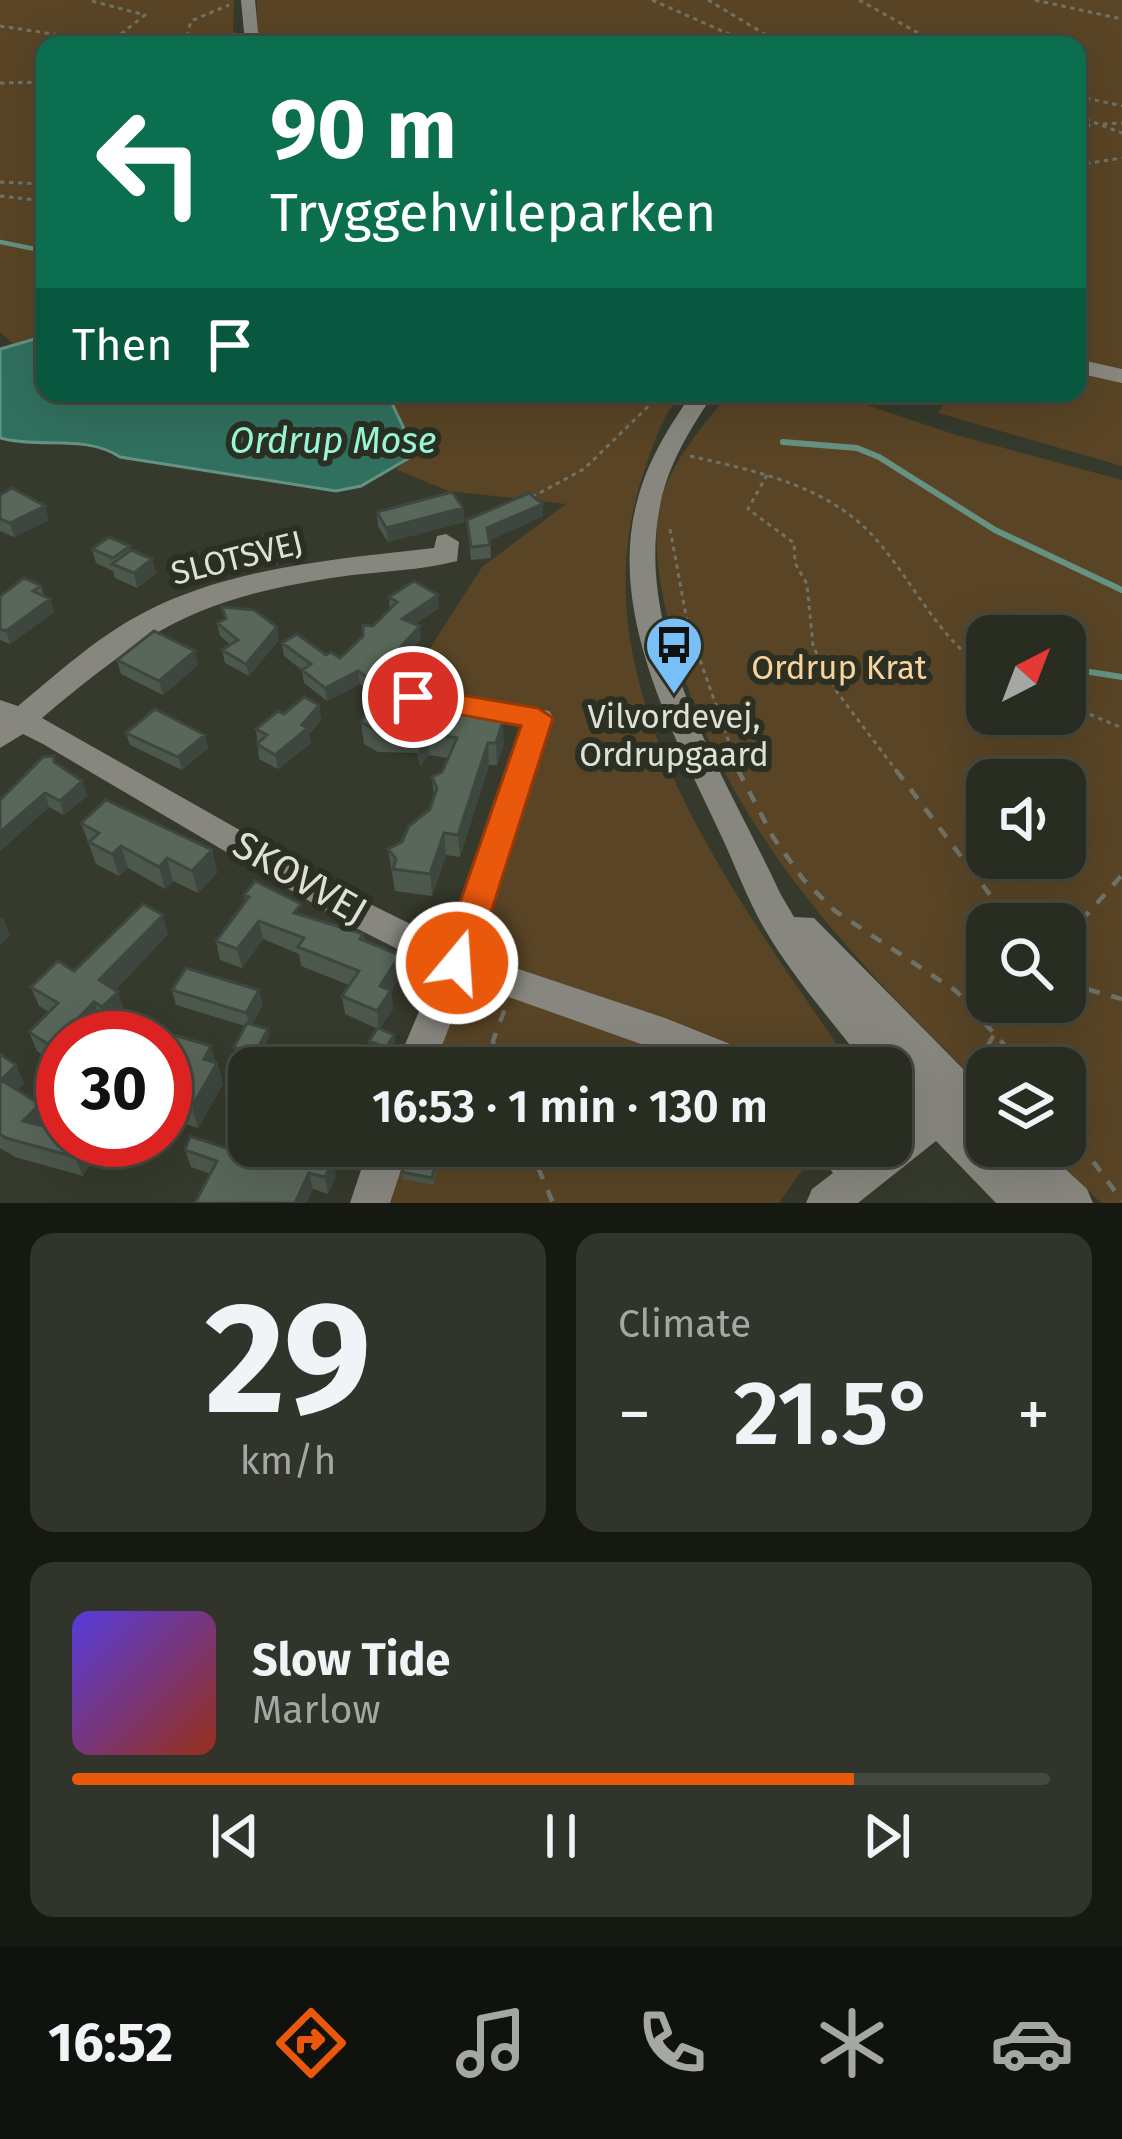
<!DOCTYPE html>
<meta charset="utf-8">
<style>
:root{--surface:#282c21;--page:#30342a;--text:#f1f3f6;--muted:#a5a7a5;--line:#44483f;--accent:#ea580c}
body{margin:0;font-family:"Fira Sans",sans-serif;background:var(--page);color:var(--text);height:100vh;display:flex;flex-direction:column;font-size:45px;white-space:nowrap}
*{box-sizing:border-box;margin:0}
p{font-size:39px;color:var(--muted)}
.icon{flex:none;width:66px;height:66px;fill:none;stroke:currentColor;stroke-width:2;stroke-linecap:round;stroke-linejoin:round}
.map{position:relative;height:1203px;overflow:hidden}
.panel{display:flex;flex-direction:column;gap:30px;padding:30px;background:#161812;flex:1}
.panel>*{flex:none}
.top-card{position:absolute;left:36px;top:36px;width:1050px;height:366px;border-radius:24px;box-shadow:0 12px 48px #0002,0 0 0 3px var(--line);background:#0b6e4f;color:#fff;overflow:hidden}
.needle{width:78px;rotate:42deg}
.buttons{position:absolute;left:966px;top:615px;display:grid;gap:24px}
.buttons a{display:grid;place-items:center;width:120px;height:120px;border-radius:24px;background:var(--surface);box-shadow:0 12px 48px #0002,0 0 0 3px var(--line);font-size:60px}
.speed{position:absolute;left:36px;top:1011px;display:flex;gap:24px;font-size:60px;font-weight:700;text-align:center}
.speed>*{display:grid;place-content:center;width:156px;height:156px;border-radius:50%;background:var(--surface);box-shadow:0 12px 48px #0002,0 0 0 3px var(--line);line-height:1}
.speed .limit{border:18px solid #d22;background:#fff;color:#111}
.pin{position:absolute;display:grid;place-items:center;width:102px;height:102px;color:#fff;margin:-51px;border:6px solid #fff;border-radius:50%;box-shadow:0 3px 12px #0007}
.me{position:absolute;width:132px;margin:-66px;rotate:18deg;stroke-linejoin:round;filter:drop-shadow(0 0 9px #0008)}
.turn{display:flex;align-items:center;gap:42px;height:252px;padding:0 36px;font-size:54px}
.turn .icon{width:156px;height:156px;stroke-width:2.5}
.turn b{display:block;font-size:84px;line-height:102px}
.then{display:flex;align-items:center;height:114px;padding:0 36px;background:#0003;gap:24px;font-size:45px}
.big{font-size:90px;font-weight:600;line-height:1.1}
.panel .widget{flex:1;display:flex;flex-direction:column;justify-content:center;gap:18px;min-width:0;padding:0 42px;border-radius:24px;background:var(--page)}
.panel .dial{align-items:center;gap:0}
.dial b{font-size:156px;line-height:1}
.song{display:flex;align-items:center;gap:36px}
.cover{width:144px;height:144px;border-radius:18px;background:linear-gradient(135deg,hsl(250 70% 55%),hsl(10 70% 35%))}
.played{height:12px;border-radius:6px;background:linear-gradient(90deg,var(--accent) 80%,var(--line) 80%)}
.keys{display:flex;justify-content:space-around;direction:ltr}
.heat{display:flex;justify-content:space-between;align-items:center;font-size:66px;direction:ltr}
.panel .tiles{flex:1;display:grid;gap:30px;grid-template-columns:1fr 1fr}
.widget:last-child{grid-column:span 2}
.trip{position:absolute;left:228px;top:1047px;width:684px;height:120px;border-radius:24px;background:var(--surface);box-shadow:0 12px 48px #0002,0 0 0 3px var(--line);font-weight:600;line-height:120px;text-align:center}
.tabs{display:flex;height:192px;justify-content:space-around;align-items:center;background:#10120d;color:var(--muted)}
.tabs .icon{width:84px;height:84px}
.tabs .active{color:var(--accent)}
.tabs b{font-size:54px;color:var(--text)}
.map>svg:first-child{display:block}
.green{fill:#594425;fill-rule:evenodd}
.water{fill:#31705e;stroke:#659283;stroke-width:3}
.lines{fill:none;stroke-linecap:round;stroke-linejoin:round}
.stream-far1{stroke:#659283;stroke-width:4.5}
.stream{stroke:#659283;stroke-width:6}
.path-far1{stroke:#6f7367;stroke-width:3;stroke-dasharray:4.5 4.5;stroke-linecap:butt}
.path{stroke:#6f7367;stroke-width:4.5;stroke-dasharray:12 12;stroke-linecap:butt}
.minor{fill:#88877f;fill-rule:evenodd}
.wall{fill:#4d584d}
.shaded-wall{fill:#3e473f}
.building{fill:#59665a;stroke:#3e473f;stroke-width:3}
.route{fill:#ea580c;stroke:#983908;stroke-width:3}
.labels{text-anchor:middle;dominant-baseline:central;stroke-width:12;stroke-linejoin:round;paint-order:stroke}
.street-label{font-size:33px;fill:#dee1d8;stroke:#2b3022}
.park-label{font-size:33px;fill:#f9d39d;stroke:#2b3022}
.poi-label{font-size:33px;fill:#dee1d8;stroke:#2b3022}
.water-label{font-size:36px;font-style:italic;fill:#9afadc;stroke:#2b3022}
.near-street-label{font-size:39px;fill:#dee1d8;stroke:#2b3022}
</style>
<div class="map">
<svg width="1122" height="1203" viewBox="0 0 1122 1203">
<rect width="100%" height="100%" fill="#353a2c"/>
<!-- green -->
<path class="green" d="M0 0H234L233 29 240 45H45V336L15 346 0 332Z
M257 0H1122V466L938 413 950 393H1077V45H270L257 31Z
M387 393H681C661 419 653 445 643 475 571 689 739 899 853 1068H429L545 715 407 684 482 567 566 504 448 491 396 469 415 454Z
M730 393H831L953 434 1122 480V1203H1101L1043 1146H1065V1068H987V1091C848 955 718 823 670 628 661 590 650 540 661 501 671 461 704 424 730 393ZM987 636H1065V714H987ZM987 780H1065V858H987ZM987 924H1065V1002H987Z
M403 1146H819L779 1203H384Z"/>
<!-- water -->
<path class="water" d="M45 336V393H387L416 454 361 486 336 491 120 457C85 434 42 449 0 438V349Z"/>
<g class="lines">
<!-- stream-far1 -->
<path class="stream-far1" d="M0 242 45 251
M574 393 581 398
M783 442 804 444"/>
<!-- stream -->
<path class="stream" d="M783 442 857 448 879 457 995 530 1122 590
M1065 668 1122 677"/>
<!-- path-far1 -->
<path class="path-far1" d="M652 0 754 45
M708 0 783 45
M859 0 940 45
M1035 0 1122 19
M92 1 145 15 107 45
M0 26 106 42
M184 45 191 21 229 5
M0 83 45 82
M1077 96 1122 106
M1077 116 1122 133
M1103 124 1122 123
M1077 127 1093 125
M1077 165 1122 158
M0 182 45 184
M0 196 45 201
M690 456C755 471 827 485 874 537 914 582 936 636 987 671
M767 475 748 509 794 543 795 563 807 584 813 646 837 692 898 773
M532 497 584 469 662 393
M670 529 688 626 740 773
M1065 704 1122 728"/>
<!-- path -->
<path class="path" d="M738 770 773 837 803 879 835 911 956 991 1025 1068
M896 770 1012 924
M1065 939 1122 875
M1065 983 1122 999
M976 1067 1012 1002
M498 1068 493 1041 506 1006
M1065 1123 1122 1201
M529 1146 553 1203"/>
<!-- minor -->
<path class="minor" d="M241 0H255L258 32 268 45H253L244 32Z
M1077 359 1122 369V383L1077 373Z
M692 393H714C692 427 670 460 661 501 631 636 726 776 780 893L794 917 814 918 987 1093V1137L983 1135 987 1146H1041L1087 1189 1093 1203H996L936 1141 858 1203H806L812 1189 833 1173 814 1146H860L863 1150 891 1146V1129L910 1114 891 1094V1068H868C833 1022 793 978 764 928 746 897 734 862 718 829 672 731 606 610 638 498 649 458 669 427 692 393Z
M446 534 459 542 457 561C419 571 377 571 338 577 198 598 149 628 42 718L374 906 447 942 522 725 413 707 403 704 398 697 403 690 413 687 549 711 554 718 477 955 665 1018 760 1056 766 1068H708L467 982 433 1068H395L437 969 350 925 43 744 23 734 0 748V700L18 706C58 673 98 636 145 612 231 567 338 559 434 548L437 536Z
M369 1146H409L390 1203H350Z"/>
</g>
<!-- wall -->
<path class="wall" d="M0 495 49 520 14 537 0 531Z
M463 508 464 522 388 542 378 526 377 512Z
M543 516 490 540 491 558 471 560 467 520Z
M130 546V550L152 559 156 573 137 588 115 578 113 571 96 563 92 549Z
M41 586 44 596 50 599 54 612 10 644 0 640V596Z
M389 597 439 608 415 624 421 639 400 661 401 670 369 691 360 684 327 701 304 683 302 670 284 656 282 643 340 658 390 609Z
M222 607 279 640 249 676 225 663 222 650 231 645 220 636 217 623 225 619Z
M117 660 198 665 163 695 121 674Z
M319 705 321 720 309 734 311 743 278 769 259 759 256 729 284 714Z
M361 722 504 743 497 765H489L460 857 446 855 432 896 395 891 388 849 402 842 430 809 434 797 432 777 442 772 448 758 429 755 420 766 418 753 378 752 364 744Z
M126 733 205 735 208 748 182 770 130 745Z
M54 756 56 763 82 781 87 796 64 815 49 807 0 851Z
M81 823 212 850 217 873 198 893 173 881 165 889 128 868 119 876 96 864Z
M244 895 304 916 363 934 364 941 400 955 402 973 391 991 393 1009 380 1028 394 1035 395 1042 387 1056 371 1048 369 1041 378 1029 345 1014 342 996 349 985 301 966 299 954 263 939 242 968 220 960 216 941 245 903Z
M168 934 115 990 118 992 124 1011 109 1026 101 1022 59 1065 37 1051 29 1032 49 1012 39 1006 31 987Z
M172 990 263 1005 252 1024 268 1029 269 1036 257 1060 235 1054 234 1047 245 1026 176 1005Z
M165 1038 217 1063 223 1084 198 1128 165 1117Z
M0 1054 16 1065 24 1084 18 1090 40 1104 48 1123 44 1127 95 1156 83 1176 15 1157 0 1148Z
M249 1146H312L308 1152 336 1176 328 1194 313 1189 306 1203H195L211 1174 191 1167 185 1150 244 1154Z
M438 1166 433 1185 403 1179 402 1172Z"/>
<!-- shaded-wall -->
<path class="shaded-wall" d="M543 504V516L488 541 487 528Z
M45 506 49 520 14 537 10 523Z
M463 508 464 522 388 542 386 528Z
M294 546 296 560 267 567 265 552Z
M152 559 156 573 137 588 134 573Z
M438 595 439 608 403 632 402 619Z
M50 599 54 612 10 644 6 631Z
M420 626 421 639 400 661 401 670 369 691 368 678Z
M277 627 279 640 249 676 246 664Z
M195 651 198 665 163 695 159 681Z
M358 671 360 684 327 701 325 688Z
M319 705 321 720 309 734 311 743 278 769 275 755Z
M503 721 504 743 497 765 496 743Z
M427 733 429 755 420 766 418 744Z
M205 735 208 748 182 770 178 757Z
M488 743 489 765 460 857 458 835Z
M82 781 87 796 64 815 60 801Z
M45 793 49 807 0 851V832Z
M444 833 446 855 432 896 430 874Z
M121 846 128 868 119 876 112 854Z
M212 850 217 873 198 893 192 871Z
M167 858 173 881 165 889 159 867Z
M163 915 168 934 106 999 99 980Z
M3 917 10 936 0 945V919Z
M259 921 263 939 242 968 237 949Z
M400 955 402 973 391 991 393 1009 379 1029 377 1011 380 986Z
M259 990 263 1005 250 1027 246 1013Z
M118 992 124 1011 109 1026 102 1007Z
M94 1002 101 1022 85 1038H63V1061L59 1065 51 1046Z
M268 1029 269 1036 257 1060 255 1053Z
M394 1035 395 1042 387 1056 386 1048Z
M211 1046 223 1084 198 1128 192 1107 204 1059Z
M16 1065 24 1084 10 1099 1 1080Z
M40 1104 48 1123 31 1140 23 1121Z
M86 1140H88L95 1156 83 1176 75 1157Z
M333 1159 336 1176 328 1194 325 1177Z
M309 1173 313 1189 306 1203H295Z"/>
<!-- building -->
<path class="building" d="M12 488 45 506 10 523 0 519V495Z
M452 492 463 508 386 528 377 512Z
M529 493 543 504 487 528 490 545 471 547 467 520Z
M289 530 294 546 265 552 259 537Z
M109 537 130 546 113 558 92 549Z
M131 550 152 559 134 573 112 564Z
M24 578 41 586 33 591 50 599 6 631 0 629V596Z
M414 581 438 595 402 619 420 626 393 655 400 657 368 678 358 671 325 688 302 670 311 664 282 643 297 634 326 655 331 652 340 658 363 636V625L373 626 397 602 389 597Z
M222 607 254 610 277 627 246 664 222 650 238 640 217 623 226 619Z
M154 631 195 651 159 681 117 660Z
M304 697 319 705 302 725 308 728 275 755 257 744 267 735 256 729 278 711 284 714Z
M372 699 503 721 496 743H488L458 835 444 833 430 874 393 869 396 859 388 849 402 842 409 826 430 809 437 788 432 777 442 772 457 738 427 733 418 744 416 731 376 730 361 722Z
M155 709 205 735 178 757 126 733Z
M54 756V762L82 781 60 801 45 793 0 832V800L43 757Z
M106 800 212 850 192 871 167 858 159 867 121 846 112 854 89 842 99 833 81 823Z
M255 881 301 904 294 913 363 934 360 939 400 955 380 986 391 990 377 1011 342 996 359 971 298 947 304 938 259 921 237 949 216 941 249 897 244 895Z
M143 904 163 915 99 980 118 992 102 1007 94 1002 51 1046 29 1032 58 1003 31 987 58 961 74 971Z
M186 968 259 990 246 1013 172 990Z
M247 1023 268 1029 255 1053 234 1047Z
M151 1028 211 1046 204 1059 217 1063 192 1107 165 1098V1038H144Z
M378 1028 394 1035 386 1048 369 1041Z
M0 1054 16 1065 1 1080 40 1104 23 1121 63 1131V1140H86L75 1157 6 1138 0 1134Z
M190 1136 244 1154 249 1145 298 1146 297 1148 333 1159 325 1177 309 1173 295 1203H195L217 1161 185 1150Z
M408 1154 437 1159 432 1178 402 1172Z"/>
<!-- route -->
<path class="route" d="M413 687 538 708 553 718 475 963 470 974 457 978 445 974 439 963 521 726 403 704 399 697 403 690Z"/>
<!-- icons -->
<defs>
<symbol id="bus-pin" viewBox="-11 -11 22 30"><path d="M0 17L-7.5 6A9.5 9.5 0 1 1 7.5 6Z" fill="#79bff8" stroke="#2b3022"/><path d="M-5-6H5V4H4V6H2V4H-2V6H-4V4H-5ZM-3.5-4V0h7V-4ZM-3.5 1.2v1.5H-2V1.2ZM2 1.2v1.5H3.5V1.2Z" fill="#111"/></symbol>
</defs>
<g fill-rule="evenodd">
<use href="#bus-pin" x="641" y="612" width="66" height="90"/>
</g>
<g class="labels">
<!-- street labels -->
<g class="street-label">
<text transform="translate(237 558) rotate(-14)">SLOTSVEJ</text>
</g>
<!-- park labels -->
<g class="park-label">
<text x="839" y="668">Ordrup Krat</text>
</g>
<!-- poi labels -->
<g class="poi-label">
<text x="674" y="717">Vilvordevej,<tspan x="674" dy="38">Ordrupgaard</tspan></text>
</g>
<!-- water labels -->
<g class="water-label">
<text x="333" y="441">Ordrup Mose</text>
</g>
<!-- near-street labels -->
<g class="near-street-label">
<text transform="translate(300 878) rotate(30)">SKOVVEJ</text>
</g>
</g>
</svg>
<div class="buttons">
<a><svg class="needle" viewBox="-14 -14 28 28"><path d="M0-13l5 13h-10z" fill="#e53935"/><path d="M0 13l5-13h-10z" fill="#a5a7a5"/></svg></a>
<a><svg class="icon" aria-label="sound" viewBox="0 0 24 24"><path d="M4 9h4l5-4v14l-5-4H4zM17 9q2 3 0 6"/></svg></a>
<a><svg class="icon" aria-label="search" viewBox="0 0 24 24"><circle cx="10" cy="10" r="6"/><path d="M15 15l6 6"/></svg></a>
<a><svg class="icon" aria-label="layers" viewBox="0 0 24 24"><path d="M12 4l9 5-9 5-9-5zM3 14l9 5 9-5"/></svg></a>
</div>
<div class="speed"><div class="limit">30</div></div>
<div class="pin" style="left:413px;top:697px;background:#d93025"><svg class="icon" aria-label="arrive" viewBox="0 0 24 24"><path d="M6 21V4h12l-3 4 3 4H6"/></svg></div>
<svg class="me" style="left:457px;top:963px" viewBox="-20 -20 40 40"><circle r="17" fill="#ea580c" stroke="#fff" stroke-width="3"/><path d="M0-11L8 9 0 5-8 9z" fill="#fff"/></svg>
<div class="trip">16:53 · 1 min · 130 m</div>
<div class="top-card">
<div class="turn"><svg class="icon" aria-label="left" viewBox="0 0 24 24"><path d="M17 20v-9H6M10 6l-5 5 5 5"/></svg><div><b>90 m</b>Tryggehvileparken</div></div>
<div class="then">Then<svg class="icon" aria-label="arrive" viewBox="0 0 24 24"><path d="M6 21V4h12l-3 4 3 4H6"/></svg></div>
</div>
</div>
<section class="panel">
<div class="tiles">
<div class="widget dial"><b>29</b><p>km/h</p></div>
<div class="widget"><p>Climate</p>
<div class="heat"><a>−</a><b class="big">21.5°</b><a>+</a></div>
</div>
<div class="widget">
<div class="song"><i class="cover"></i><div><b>Slow Tide</b><p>Marlow</p></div></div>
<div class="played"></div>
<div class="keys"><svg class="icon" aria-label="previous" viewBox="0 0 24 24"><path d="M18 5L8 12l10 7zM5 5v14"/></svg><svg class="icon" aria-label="pause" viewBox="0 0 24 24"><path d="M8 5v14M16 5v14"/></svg><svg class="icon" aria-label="next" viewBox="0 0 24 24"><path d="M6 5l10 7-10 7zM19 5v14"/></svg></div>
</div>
</div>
</section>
<nav class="tabs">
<b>16:52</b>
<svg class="icon active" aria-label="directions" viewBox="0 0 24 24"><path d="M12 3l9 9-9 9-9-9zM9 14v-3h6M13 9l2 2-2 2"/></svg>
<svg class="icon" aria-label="music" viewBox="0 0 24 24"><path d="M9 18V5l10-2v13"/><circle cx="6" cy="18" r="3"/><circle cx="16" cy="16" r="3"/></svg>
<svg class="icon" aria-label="phone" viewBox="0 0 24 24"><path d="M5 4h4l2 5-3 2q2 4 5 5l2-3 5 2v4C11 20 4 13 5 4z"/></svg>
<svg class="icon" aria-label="climate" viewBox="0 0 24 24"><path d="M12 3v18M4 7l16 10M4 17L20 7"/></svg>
<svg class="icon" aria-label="car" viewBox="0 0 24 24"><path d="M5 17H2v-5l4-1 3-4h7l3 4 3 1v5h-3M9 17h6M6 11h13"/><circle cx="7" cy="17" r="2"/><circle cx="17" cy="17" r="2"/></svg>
</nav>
